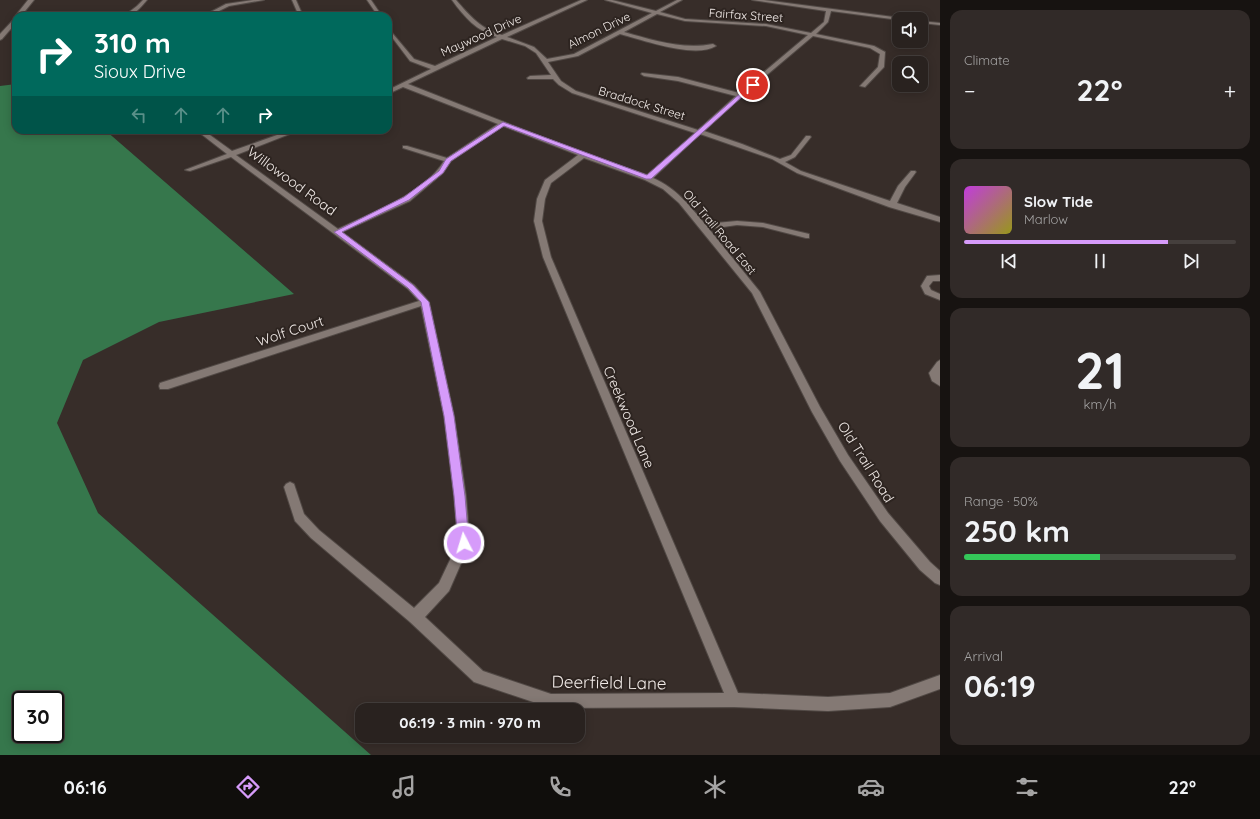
<!DOCTYPE html>
<meta charset="utf-8">
<style>
:root{--surface:#29221f;--page:#312a28;--text:#f1f3f6;--muted:#a5a4a4;--line:#453f3d;--accent:#d69bfa}
body{margin:0;font-family:Quicksand,sans-serif;background:var(--page);color:var(--text);height:100vh;display:flex;flex-direction:column;font-size:15px;white-space:nowrap}
*{box-sizing:border-box;margin:0}
p{font-size:13px;color:var(--muted)}
.icon{flex:none;width:22px;height:22px;fill:none;stroke:currentColor;stroke-width:2;stroke-linecap:round;stroke-linejoin:round}
.map{position:relative;flex:1;overflow:hidden}
.side{display:flex;flex-direction:column;gap:10px;padding:10px;background:#171311;width:320px}
.side>*{flex:none}
.guide{position:absolute;left:12px;top:12px;width:380px;height:122px;border-radius:12px;box-shadow:0 2px 10px #0003,0 0 0 1px var(--line);background:#00695c;color:#fff;overflow:hidden}
.fabs{position:absolute;left:892px;top:12px;display:grid;gap:8px}
.fabs a{display:grid;place-items:center;width:36px;height:36px;border-radius:8px;background:var(--surface);box-shadow:0 2px 10px #0003,0 0 0 1px var(--line);font-size:20px}
.speed{position:absolute;left:12px;top:691px;display:flex;gap:8px;font-size:20px;font-weight:700;text-align:center}
.speed>*{display:grid;place-content:center;width:52px;height:52px;border-radius:50%;background:var(--surface);box-shadow:0 2px 10px #0003,0 0 0 1px var(--line);line-height:1}
.speed .limit{border:2px solid #111;border-radius:6px;background:#fff;color:#111}
.pin{position:absolute;display:grid;place-items:center;width:34px;height:34px;color:#fff;margin:-17px;border:2px solid #fff;border-radius:50%;box-shadow:0 1px 4px #0007}
.me{position:absolute;width:44px;margin:-22px;rotate:355deg;stroke-linejoin:round;filter:drop-shadow(0 0 3px #0008)}
.turn{display:flex;align-items:center;gap:14px;height:84px;padding:0 16px;font-size:18px}
.turn .icon{width:52px;height:52px;stroke-width:2.5}
.turn b{display:block;font-size:28px;line-height:34px}
.lanes{display:flex;align-items:center;height:38px;padding:0 16px;background:#0003;justify-content:center;gap:20px;direction:ltr}
.lanes .off{opacity:.35}
.big{font-size:30px;font-weight:800;line-height:1.1}
.side .widget{flex:1;display:flex;flex-direction:column;justify-content:center;gap:6px;min-width:0;padding:0 14px;border-radius:12px;background:var(--page)}
.side .dial{align-items:center;gap:0}
.dial b{font-size:52px;line-height:1}
.song{display:flex;align-items:center;gap:12px}
.cover{width:48px;height:48px;border-radius:6px;background:linear-gradient(135deg,hsl(290 70% 55%),hsl(60 70% 35%))}
.played{height:4px;border-radius:2px;background:linear-gradient(90deg,var(--accent) 75%,var(--line) 75%)}
.keys{display:flex;justify-content:space-around;direction:ltr}
.heat{display:flex;justify-content:space-between;align-items:center;font-size:22px;direction:ltr}
.charge{height:6px;border-radius:3px;background:linear-gradient(90deg,#34c759 50%,var(--line) 0)}
.trip{position:absolute;left:355px;top:703px;width:230px;height:40px;border-radius:12px;background:var(--surface);box-shadow:0 2px 10px #0003,0 0 0 1px var(--line);font-weight:800;line-height:40px;text-align:center}
.menu{display:flex;height:64px;justify-content:space-around;align-items:center;background:#100e0c;color:var(--muted)}
.menu .icon{width:28px;height:28px}
.menu .on{color:var(--accent)}
.menu b{font-size:18px;color:var(--text)}
main{display:flex;flex:1;min-height:0}
.map>svg:first-child{display:block}
.forest{fill:#36774c;fill-rule:evenodd}
.lines{fill:none;stroke-linecap:round;stroke-linejoin:round}
.minor-casing{stroke:#514945;stroke-width:2}
.tertiary-casing{stroke:#514945;stroke-width:2}
.minor{fill:#847974;fill-rule:evenodd}
.tertiary{fill:#847974;fill-rule:evenodd}
.route{fill:#d69bfa;stroke:#8b65a2}
.labels{text-anchor:middle;dominant-baseline:central;stroke-width:4;stroke-linejoin:round;paint-order:stroke}
.far-street-label{font-size:12px;fill:#f1eae7;stroke:#2d2420}
.street-label{font-size:14px;fill:#f1eae7;stroke:#2d2420}
.near-street-label{font-size:17px;fill:#f1eae7;stroke:#2d2420}
</style>
<main>
<div class="map">
<svg width="940" height="755" viewBox="0 0 940 755">
<rect width="100%" height="100%" fill="#372d29"/>
<!-- forest -->
<path class="forest" d="M16 84V130H105L294 294 159 322 83 360 57 423 98 513 371 755H0V86ZM21 700H55V734H21Z"/>
<g class="lines">
<defs>
<path id="minor" d="M143 0H147C141 7 134 16 124 16L137 6Z
M253 0H264L229 6 209 16H203L226 4Z
M292 0H296L303 16H299Z
M367 0H371L382 16H378Z
M452 0H456C470 16 481 29 502 35L581 0H587L507 37 534 47 547 59 574 54 652 13 605 0H612L656 11 677 0H682L660 12 685 19 766 24 811 33 824 22 826 11 752 0H764L901 18 899 20 831 11 828 22 816 34 874 46 885 52 884 67 865 87 860 86 878 67 880 54 870 48 813 36 742 96 704 131 742 144 780 159 791 155 806 136H810L811 137 795 157 785 162 801 171 890 201 898 186 911 171H915L916 172 905 187 897 203 940 217V222L889 207 797 173 772 159 700 134 653 178C677 189 688 204 705 224L737 221 763 223 809 234V238H806L763 227 737 225 709 229 760 292 820 407 848 455 888 513 930 562 940 571V585L935 583 920 570 880 521 840 461 812 412 752 293 679 203 663 189 645 180 584 158 551 183 545 199 542 221 551 257 738 693 828 697 890 693 940 675V689L890 707 828 711 734 707 551 708 474 682 410 622 311 538 295 521 284 487 286 484 290 482 294 484 304 514 319 530 414 608 439 583 458 543 454 496 444 416 421 306 168 389H160L159 386 160 383 419 301 408 289 231 157 190 171 185 170 227 154 196 130H203L232 151 291 130H300L236 155 338 229C371 213 424 194 444 161L403 148V146H407L447 158 498 124 403 87 388 94V90L431 69 410 61 388 32V28L414 59 435 66 497 37C477 31 464 17 452 0ZM657 14 685 21 766 26 808 35 739 93 678 77 642 73 641 74 644 76 678 81 736 96 698 130 576 91 561 81 548 62 578 56 620 34C643 40 695 59 716 46L713 44C682 50 653 40 624 32ZM502 39 525 46 536 53 551 75 530 76 527 78 528 79H553L559 85 572 93 695 133 647 175 585 154 408 84ZM503 126 578 155 545 180 537 199 534 221 543 257 724 693 551 694 483 671 425 617 449 591 470 543 466 496 454 416 429 302 414 285 342 232 410 201 443 173 451 161Z
M921 21 940 23V25L921 23Z
M940 275V281H933L929 286 931 290 940 294V300L925 294 921 286 927 276Z
M940 360V386L932 381 929 373 937 362Z"/>
<path id="tertiary" d="M28 0H34L21 16H16V23L2 39 0 40V34L16 17V15Z"/>
</defs>
<!-- minor casing -->
<use href="#minor" class="minor-casing"/>
<!-- tertiary casing -->
<use href="#tertiary" class="tertiary-casing"/>
<!-- minor -->
<use href="#minor" class="minor"/>
<!-- tertiary -->
<use href="#tertiary" class="tertiary"/>
</g>
<!-- route -->
<path class="route" d="M751 84 755 85 651 179H646L504 126 451 161 443 173 409 200 342 232 413 285 429 302 454 416 465 496 469 543 468 546 464 548 460 546 458 543 454 496 444 416 421 302 408 288 334 232 404 197 439 171 446 159 503 122 647 175Z"/>
<g class="labels">
<!-- far-street labels -->
<g class="far-street-label">
<text transform="translate(746 15) rotate(4)">Fairfax Street</text>
<text transform="translate(599 30) rotate(-26)">Almon Drive</text>
<text transform="translate(481 35) rotate(-24)">Maywood Drive</text>
<text transform="translate(642 103) rotate(17)">Braddock Street</text>
<text transform="translate(720 232) rotate(50)">Old Trail Road East</text>
</g>
<!-- street labels -->
<g class="street-label">
<text transform="translate(292 181) rotate(36)">Willowood Road</text>
<text transform="translate(290 331) rotate(-18)">Wolf Court</text>
<text transform="translate(629 417) rotate(67)">Creekwood Lane</text>
<text transform="translate(866 462) rotate(58)">Old Trail Road</text>
</g>
<!-- near-street labels -->
<g class="near-street-label">
<text transform="translate(609 682) rotate(1)">Deerfield Lane</text>
</g>
</g>
</svg>
<div class="fabs">
<a><svg class="icon" aria-label="sound" viewBox="0 0 24 24"><path d="M4 9h4l5-4v14l-5-4H4zM17 9q2 3 0 6"/></svg></a>
<a><svg class="icon" aria-label="search" viewBox="0 0 24 24"><circle cx="10" cy="10" r="6"/><path d="M15 15l6 6"/></svg></a>
</div>
<div class="speed"><div class="limit">30</div></div>
<div class="pin" style="left:753px;top:85px;background:#d93025"><svg class="icon" aria-label="arrive" viewBox="0 0 24 24"><path d="M6 21V4h12l-3 4 3 4H6"/></svg></div>
<svg class="me" style="left:464px;top:543px" viewBox="-20 -20 40 40"><circle r="17" fill="#d69bfa" stroke="#fff" stroke-width="3"/><path d="M0-11L8 9 0 5-8 9z" fill="#fff"/></svg>
<div class="trip">06:19 · 3 min · 970 m</div>
<div class="guide">
<div class="turn"><svg class="icon" aria-label="right" viewBox="0 0 24 24"><path d="M7 20v-9h11M14 6l5 5-5 5"/></svg><div><b>310 m</b>Sioux Drive</div></div>
<div class="lanes"><svg class="icon off" aria-label="left" viewBox="0 0 24 24"><path d="M17 20v-9H6M10 6l-5 5 5 5"/></svg><svg class="icon off" aria-label="ahead" viewBox="0 0 24 24"><path d="M12 20V5M6 11l6-6 6 6"/></svg><svg class="icon off" aria-label="ahead" viewBox="0 0 24 24"><path d="M12 20V5M6 11l6-6 6 6"/></svg><svg class="icon" aria-label="right" viewBox="0 0 24 24"><path d="M7 20v-9h11M14 6l5 5-5 5"/></svg></div>
</div>
</div>
<section class="side">
<div class="widget"><p>Climate</p>
<div class="heat"><a>−</a><b class="big">22°</b><a>+</a></div>
</div>
<div class="widget">
<div class="song"><i class="cover"></i><div><b>Slow Tide</b><p>Marlow</p></div></div>
<div class="played"></div>
<div class="keys"><svg class="icon" aria-label="previous" viewBox="0 0 24 24"><path d="M18 5L8 12l10 7zM5 5v14"/></svg><svg class="icon" aria-label="pause" viewBox="0 0 24 24"><path d="M8 5v14M16 5v14"/></svg><svg class="icon" aria-label="next" viewBox="0 0 24 24"><path d="M6 5l10 7-10 7zM19 5v14"/></svg></div>
</div>
<div class="widget dial"><b>21</b><p>km/h</p></div>
<div class="widget"><p>Range · 50%</p><b class="big">250 km</b><div class="charge"></div></div>
<div class="widget"><p>Arrival</p><b class="big">06:19</b></div>
</section>
</main>
<nav class="menu">
<b>06:16</b>
<svg class="icon on" aria-label="directions" viewBox="0 0 24 24"><path d="M12 3l9 9-9 9-9-9zM9 14v-3h6M13 9l2 2-2 2"/></svg>
<svg class="icon" aria-label="music" viewBox="0 0 24 24"><path d="M9 18V5l10-2v13"/><circle cx="6" cy="18" r="3"/><circle cx="16" cy="16" r="3"/></svg>
<svg class="icon" aria-label="phone" viewBox="0 0 24 24"><path d="M5 4h4l2 5-3 2q2 4 5 5l2-3 5 2v4C11 20 4 13 5 4z"/></svg>
<svg class="icon" aria-label="climate" viewBox="0 0 24 24"><path d="M12 3v18M4 7l16 10M4 17L20 7"/></svg>
<svg class="icon" aria-label="car" viewBox="0 0 24 24"><path d="M5 17H2v-5l4-1 3-4h7l3 4 3 1v5h-3M9 17h6M6 11h13"/><circle cx="7" cy="17" r="2"/><circle cx="17" cy="17" r="2"/></svg>
<svg class="icon" aria-label="filters" viewBox="0 0 24 24"><path d="M4 7h16M4 17h16"/><circle cx="9" cy="7" r="2"/><circle cx="15" cy="17" r="2"/></svg>
<b>22°</b>
</nav>
